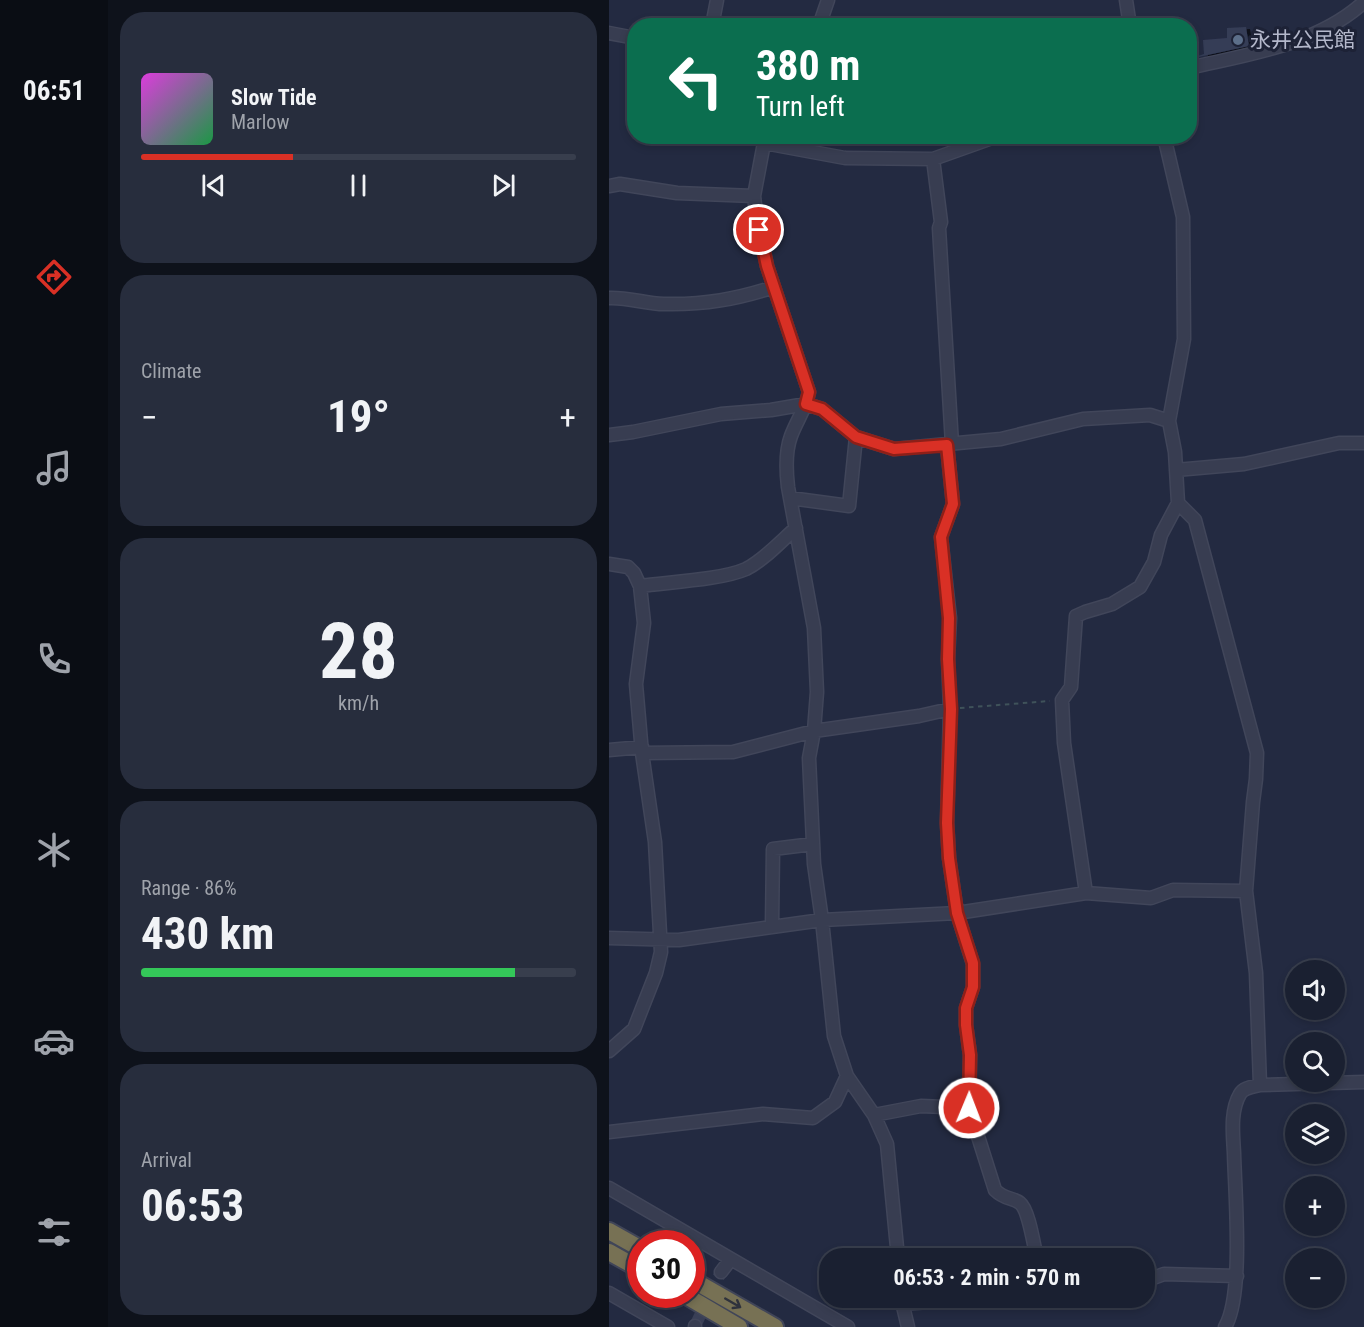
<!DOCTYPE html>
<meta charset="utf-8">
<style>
:root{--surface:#1a2031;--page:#272d3d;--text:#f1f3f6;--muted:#9fa3ab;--line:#383e4d;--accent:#d93025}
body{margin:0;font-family:"Roboto Condensed","Noto Sans JP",sans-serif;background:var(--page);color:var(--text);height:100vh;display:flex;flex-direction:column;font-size:22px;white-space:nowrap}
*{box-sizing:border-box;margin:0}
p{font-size:20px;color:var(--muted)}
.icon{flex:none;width:33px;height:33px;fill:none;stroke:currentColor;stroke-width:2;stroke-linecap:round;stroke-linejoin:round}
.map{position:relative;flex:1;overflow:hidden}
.side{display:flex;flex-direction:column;gap:12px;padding:12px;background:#0e121b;width:501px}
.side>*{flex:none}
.top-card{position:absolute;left:18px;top:18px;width:570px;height:126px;border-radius:24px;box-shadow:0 3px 9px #0003,0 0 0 2px var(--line);background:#0b6e4f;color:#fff;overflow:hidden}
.controls{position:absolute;left:676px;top:960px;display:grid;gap:12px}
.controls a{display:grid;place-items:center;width:60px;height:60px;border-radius:50%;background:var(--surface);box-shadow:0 3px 9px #0003,0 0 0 2px var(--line);font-size:30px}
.speed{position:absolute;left:18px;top:1230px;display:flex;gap:12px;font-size:30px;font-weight:700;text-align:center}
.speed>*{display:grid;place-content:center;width:78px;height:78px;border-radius:50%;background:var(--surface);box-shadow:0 3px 9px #0003,0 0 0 2px var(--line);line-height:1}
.speed .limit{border:9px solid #d22;background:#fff;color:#111}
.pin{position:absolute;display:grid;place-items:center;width:51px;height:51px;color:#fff;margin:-26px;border:3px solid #fff;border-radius:50%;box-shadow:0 2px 6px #0007}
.me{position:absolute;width:66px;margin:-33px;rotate:1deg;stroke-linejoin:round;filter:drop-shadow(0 0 4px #0008)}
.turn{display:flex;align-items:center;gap:21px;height:126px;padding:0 30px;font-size:27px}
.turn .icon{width:78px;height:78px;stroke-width:2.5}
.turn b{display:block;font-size:42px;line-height:51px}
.big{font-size:45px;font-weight:700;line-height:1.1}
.side .widget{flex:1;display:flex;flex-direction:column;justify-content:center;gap:9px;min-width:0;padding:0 21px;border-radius:24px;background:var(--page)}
.side .dial{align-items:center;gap:0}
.dial b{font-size:78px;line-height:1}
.song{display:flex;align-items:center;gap:18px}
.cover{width:72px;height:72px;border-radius:9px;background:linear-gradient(135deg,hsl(300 70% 55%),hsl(140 70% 35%))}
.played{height:6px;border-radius:3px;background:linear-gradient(90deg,var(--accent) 35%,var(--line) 35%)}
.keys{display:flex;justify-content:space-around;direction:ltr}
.heat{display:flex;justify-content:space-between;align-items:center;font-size:33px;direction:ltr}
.charge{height:9px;border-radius:4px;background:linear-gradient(90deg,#34c759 86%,var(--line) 0)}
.trip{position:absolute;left:210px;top:1248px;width:336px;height:60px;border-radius:24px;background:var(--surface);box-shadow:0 3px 9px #0003,0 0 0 2px var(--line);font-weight:700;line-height:60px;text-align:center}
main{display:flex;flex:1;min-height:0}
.tabs{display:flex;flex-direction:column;width:108px;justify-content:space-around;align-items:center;background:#0a0d14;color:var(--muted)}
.tabs .icon{width:42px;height:42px}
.tabs .active{color:var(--accent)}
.tabs b{font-size:27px;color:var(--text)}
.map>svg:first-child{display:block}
.building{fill:#353d57;filter:url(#shadow)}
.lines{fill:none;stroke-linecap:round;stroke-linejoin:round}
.minor-tunnel{stroke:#393f56;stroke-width:12;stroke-dasharray:12 6;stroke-linecap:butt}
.minor-casing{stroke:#41465a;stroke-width:15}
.highway-casing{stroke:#404558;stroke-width:20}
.path{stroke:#3f525a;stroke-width:2;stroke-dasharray:4.5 4.5;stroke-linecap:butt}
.minor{stroke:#383d51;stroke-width:12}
.highway{stroke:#777154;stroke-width:16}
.oneway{stroke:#2f323c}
.route-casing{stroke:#8d1f18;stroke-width:15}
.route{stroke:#d93025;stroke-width:10}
.service-dot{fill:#5c6f8a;stroke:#1d2236;stroke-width:2}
.labels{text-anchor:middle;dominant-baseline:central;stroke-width:6;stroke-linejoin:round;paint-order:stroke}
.poi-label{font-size:21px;fill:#b4b8cb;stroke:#1d2236;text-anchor:start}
</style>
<main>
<nav class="tabs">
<b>06:51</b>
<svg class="icon active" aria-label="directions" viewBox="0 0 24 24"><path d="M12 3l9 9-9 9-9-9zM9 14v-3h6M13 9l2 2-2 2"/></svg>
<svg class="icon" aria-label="music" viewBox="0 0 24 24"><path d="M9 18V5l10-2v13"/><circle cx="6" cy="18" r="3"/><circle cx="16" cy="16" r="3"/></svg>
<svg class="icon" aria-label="phone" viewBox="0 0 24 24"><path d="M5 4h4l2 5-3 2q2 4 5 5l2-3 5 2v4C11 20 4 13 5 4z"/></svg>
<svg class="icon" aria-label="climate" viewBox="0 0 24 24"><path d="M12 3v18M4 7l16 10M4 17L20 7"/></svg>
<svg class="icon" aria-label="car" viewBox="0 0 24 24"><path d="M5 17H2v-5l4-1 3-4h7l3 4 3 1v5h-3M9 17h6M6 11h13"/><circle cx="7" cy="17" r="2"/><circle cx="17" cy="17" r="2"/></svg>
<svg class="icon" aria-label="filters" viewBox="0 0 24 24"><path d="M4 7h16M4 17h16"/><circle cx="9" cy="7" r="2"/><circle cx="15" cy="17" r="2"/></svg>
</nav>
<section class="side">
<div class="widget">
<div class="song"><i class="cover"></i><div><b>Slow Tide</b><p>Marlow</p></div></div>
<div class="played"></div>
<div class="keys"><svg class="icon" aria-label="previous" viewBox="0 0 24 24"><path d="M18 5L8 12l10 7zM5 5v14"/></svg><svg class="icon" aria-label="pause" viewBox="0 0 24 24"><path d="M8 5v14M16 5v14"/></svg><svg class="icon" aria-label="next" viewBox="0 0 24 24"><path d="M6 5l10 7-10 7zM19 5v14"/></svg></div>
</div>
<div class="widget"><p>Climate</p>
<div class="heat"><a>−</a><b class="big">19°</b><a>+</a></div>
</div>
<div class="widget dial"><b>28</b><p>km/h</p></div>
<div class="widget"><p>Range · 86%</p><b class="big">430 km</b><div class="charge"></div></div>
<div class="widget"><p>Arrival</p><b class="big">06:53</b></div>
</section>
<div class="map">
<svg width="755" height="1327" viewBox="0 0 755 1327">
<defs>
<filter id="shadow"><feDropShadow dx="4" dy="2" stdDeviation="0" flood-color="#0009"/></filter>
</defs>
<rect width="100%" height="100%" fill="#232a41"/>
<!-- building -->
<path class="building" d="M637 27 640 46 580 59 595 54 594 40 618 38V28Z"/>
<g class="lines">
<!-- minor-tunnel -->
<path class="minor-tunnel" d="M86 1326 112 1272"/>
<defs>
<path id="minor" d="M517 0 521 26
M103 26 108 0
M210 26 219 0
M0 33 26 38
M580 68C640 54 708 45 755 2
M159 136 155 143 145 196 147 213 158 266 200 392C197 408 188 420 182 436 176 452 177 470 179 487L205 628 208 692 205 731 200 758 205 864 213 920 225 1036 238 1076 265 1115 278 1144 289 1258
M155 143 236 158 324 159 383 138 394 136
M324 159 332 222 330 228 343 444
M0 186 11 184 68 193 145 196
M0 298C19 297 37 304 55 304 95 305 128 299 165 287
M0 435 24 432 112 414 162 410 197 404 213 409 247 437 285 449 392 439 474 419 541 415 560 421
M567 470 635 464 730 443H755
M181 498 240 506 247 437
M569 503 586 520 648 753 647 779 644 802 637 891 647 973 651 1085
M0 564 19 567 25 573 31 586 35 623 27 684 33 753 46 842 52 952 47 973 25 1029 0 1051
M31 586C59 582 112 580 137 569 155 560 172 541 187 528
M0 750 33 747
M33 753 124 752 205 731 310 716 341 709
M477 893 455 743 453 700 462 687 467 616 476 612 503 604 531 587 545 562 552 535 569 503 566 452 560 421 575 339 574 217 555 136
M163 926 164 849 204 844
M0 938 70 940 213 920 348 913 477 893 542 898 564 890 637 891
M360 1108 386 1190C396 1200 403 1197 411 1203 420 1210 425 1247 428 1258
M265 1115 312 1106 360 1108 361 1055 357 1025V1008L364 987V964L348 913 340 858 338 823 341 709 339 659 341 618 332 537 344 504 338 445
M0 1132 154 1114 204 1118 226 1102 238 1076
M0 1188 239 1327
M112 1272 122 1259
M536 1281 555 1274 628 1276
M0 1293 59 1327
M292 1298 299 1327
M292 1304 379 1298
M86 1326V1327
M616 1327C635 1295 626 1194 625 1153 624 1134 621 1111 631 1094 635 1087 644 1087 651 1085L755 1082"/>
<path id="highway" d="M0 1231 32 1249
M0 1252 32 1270
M82 1279 166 1327
M74 1294 130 1327"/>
</defs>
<!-- minor casing -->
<use href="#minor" class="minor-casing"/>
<!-- highway casing -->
<use href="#highway" class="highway-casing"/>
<!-- path -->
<path class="path" d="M351 708 441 701"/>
<!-- minor -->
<use href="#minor" class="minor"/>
<!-- highway -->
<use href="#highway" class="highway"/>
</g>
<!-- one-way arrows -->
<defs><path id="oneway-shaft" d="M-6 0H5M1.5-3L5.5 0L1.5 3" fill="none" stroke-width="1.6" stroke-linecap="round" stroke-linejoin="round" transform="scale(1.5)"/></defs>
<use class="oneway" href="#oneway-shaft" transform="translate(124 1303) rotate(30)"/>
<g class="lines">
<defs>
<path id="route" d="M150 230 158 266 200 392 197 404 213 409 247 437 285 449 338 445 344 504 332 537 340 618 339 659 342 709 338 823 340 858 348 913 364 963V987L357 1008V1025L361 1055 360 1108"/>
</defs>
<!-- route casing -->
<use href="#route" class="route-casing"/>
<!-- route -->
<use href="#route" class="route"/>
</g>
<!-- markers -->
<circle class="service-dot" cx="629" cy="40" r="6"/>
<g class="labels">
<!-- poi labels -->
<g class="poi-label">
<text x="641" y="40">永井公民館</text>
</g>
</g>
</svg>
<div class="controls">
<a><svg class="icon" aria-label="sound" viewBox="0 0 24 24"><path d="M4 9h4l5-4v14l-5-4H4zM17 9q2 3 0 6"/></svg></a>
<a><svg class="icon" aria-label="search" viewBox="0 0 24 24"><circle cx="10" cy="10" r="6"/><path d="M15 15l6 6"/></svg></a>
<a><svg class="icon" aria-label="layers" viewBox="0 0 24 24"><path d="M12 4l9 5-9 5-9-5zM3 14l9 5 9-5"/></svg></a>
<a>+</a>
<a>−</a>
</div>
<div class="speed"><div class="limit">30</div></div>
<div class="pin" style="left:150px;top:230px;background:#d93025"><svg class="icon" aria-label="arrive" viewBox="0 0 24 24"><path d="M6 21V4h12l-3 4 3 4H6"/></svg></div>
<svg class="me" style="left:360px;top:1108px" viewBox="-20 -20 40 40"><circle r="17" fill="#d93025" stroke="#fff" stroke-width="3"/><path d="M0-11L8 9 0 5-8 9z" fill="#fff"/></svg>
<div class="trip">06:53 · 2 min · 570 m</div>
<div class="top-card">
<div class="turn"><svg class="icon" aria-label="left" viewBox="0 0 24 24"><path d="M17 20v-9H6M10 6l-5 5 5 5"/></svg><div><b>380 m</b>Turn left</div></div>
</div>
</div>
</main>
